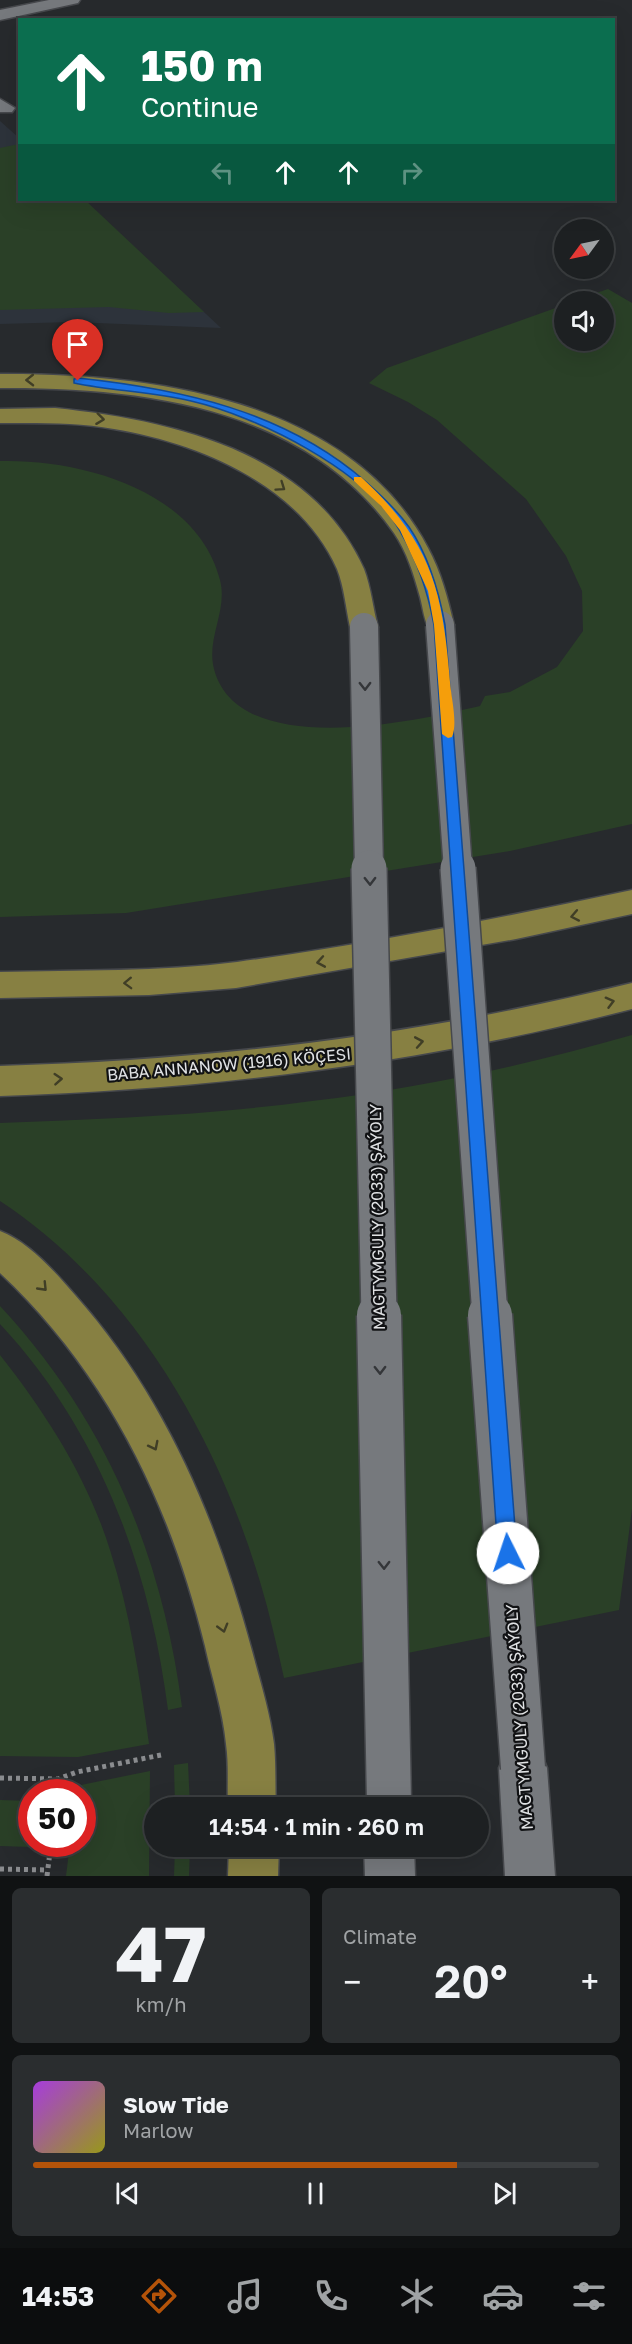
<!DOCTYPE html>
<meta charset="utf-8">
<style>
:root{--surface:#1d2022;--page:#2a2d2f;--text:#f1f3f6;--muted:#a0a3a5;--line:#3b3e40;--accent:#b45309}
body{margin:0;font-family:"Golos Text",sans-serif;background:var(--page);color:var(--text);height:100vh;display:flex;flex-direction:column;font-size:22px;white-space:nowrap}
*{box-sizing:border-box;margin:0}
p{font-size:20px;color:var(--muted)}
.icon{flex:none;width:33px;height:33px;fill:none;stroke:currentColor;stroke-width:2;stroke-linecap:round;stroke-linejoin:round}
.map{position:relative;height:1876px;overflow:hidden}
.details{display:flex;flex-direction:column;gap:12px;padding:12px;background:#101213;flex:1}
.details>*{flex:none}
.banner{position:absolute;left:18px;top:18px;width:597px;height:183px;border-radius:0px;box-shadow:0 6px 24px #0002,0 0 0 2px var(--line);background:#0b6e4f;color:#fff;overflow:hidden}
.needle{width:39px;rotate:237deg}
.controls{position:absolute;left:554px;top:219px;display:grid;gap:12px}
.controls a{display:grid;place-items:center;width:60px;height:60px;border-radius:50%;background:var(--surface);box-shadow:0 6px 24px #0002,0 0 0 2px var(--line);font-size:30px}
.speed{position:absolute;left:18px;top:1779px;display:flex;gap:12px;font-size:30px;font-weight:700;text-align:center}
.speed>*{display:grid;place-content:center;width:78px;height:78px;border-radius:50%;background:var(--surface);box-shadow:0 6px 24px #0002,0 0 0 2px var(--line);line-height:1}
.speed .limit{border:9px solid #d22;background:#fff;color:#111}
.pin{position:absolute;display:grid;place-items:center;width:51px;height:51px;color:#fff;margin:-62px -26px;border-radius:50% 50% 50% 0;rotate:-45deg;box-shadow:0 0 6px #0007}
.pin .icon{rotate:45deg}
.me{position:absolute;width:66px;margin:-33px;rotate:356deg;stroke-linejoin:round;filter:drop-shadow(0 0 4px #0008)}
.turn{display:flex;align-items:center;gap:21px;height:126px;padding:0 24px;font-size:27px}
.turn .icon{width:78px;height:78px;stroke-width:2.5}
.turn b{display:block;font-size:42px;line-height:51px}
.lanes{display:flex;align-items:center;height:57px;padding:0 24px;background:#0003;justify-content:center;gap:30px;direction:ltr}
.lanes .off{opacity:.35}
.big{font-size:45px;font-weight:600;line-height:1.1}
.details .widget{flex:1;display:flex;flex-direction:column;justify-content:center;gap:9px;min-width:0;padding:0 21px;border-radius:9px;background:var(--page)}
.details .dial{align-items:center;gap:0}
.dial b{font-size:78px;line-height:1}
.song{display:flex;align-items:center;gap:18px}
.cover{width:72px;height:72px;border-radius:9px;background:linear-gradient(135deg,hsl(280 70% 55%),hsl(60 70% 35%))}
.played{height:6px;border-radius:3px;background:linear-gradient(90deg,var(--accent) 75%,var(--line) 75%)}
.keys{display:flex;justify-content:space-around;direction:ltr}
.heat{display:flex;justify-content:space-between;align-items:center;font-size:33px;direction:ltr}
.details .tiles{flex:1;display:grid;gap:12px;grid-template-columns:1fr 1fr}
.widget:last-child{grid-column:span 2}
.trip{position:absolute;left:144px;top:1797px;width:345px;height:60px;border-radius:30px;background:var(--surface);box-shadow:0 6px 24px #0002,0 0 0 2px var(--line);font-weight:600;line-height:60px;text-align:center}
.menu{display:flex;height:96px;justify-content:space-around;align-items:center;background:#0c0d0e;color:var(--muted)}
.menu .icon{width:42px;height:42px}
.menu .active{color:var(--accent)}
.menu b{font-size:27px;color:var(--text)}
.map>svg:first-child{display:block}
.built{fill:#2d333b}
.green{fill:#2a4027}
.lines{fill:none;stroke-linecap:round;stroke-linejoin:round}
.street-casing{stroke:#46484c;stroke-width:3}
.secondary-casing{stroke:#46484c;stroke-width:3}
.primary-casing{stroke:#46484c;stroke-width:3}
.path{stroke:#8a8c8f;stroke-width:5;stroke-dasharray:4 4;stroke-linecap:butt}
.street{fill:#76797d;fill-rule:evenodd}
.secondary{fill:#76797d;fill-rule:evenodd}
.primary{fill:#878042;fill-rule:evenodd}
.secondary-bridge-far2-casing{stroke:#46484c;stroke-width:31;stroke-linecap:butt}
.secondary-bridge-far1-casing{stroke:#46484c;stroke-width:38;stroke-linecap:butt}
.secondary-bridge-casing{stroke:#46484c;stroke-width:47;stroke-linecap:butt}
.secondary-bridge-far2{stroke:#76797d;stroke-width:28}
.secondary-bridge-far1{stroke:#76797d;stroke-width:35}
.secondary-bridge{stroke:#76797d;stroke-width:44}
.oneway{stroke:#403e26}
.oneway2{stroke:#343639}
.route{fill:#1a73e8;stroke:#114b97;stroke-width:1.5}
.slow{fill:#f59e0b}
.labels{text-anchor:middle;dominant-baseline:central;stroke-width:4.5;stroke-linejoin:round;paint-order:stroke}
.street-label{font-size:16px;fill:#e0e2e4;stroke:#111214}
</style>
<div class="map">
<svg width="632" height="1876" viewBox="0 0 632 1876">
<rect width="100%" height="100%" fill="#272a2d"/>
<!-- built -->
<path class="built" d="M0 121 19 138 20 200H84L221 328 72 322 0 324Z"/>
<!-- green -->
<path class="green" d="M19 144 20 200H85L204 312 169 313 109 307 0 310V148Z
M608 289 632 303V824L510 851 126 913 0 917V461C81 459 197 490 220 580 228 611 206 638 214 669 238 761 416 721 480 706L485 696 510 692 557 667 583 631 582 591 566 556 526 499 437 420 408 402 369 383 387 368 564 305V340H603V302L573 301Z
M632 1035V1509L619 1610 284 1678C277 1647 270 1615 261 1585 217 1436 132 1288 0 1201V1123C104 1119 209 1115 312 1101 420 1088 528 1065 632 1035Z
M0 1306C106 1420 162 1554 182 1707L168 1710C150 1568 99 1430 0 1324Z
M0 1355C46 1413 88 1479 110 1550 130 1612 140 1679 149 1744L78 1757 0 1756Z
M188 1763 190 1807H175L174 1765Z
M150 1771 149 1876H66L70 1844H82V1792H75L76 1786Z
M0 1800 31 1801V1847L0 1846Z
M175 1847H190L189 1876H174Z"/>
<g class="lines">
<defs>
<path id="street" d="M49 0H80L78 3 0 20V10Z
M0 99 15 108 12 112H0Z"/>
<path id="secondary" d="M523 1744 540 1751 547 1768 555 1876H505L499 1768 506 1751Z
M364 1846H414L415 1876H365Z"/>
<path id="primary" d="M0 374C150 373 350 399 428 548 441 572 448 599 454 625L450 631 440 634 430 631C424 621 423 608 420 597 414 575 407 552 394 533 306 407 142 387 0 388Z
M55 408C170 420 311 451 364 569 371 587 373 609 378 627L374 633 364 636 354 633 350 627C346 609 344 586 337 569 300 485 199 443 114 429 76 422 38 423 0 423V409Z
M632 890V914L516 939 236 988 149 995 0 998V972C79 970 159 972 237 962 369 944 501 918 632 890Z
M632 983V1009C422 1063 216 1089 0 1096V1066C216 1060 422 1035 632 983Z
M0 1231C29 1242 55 1272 75 1295 165 1396 217 1521 252 1651 260 1681 270 1712 274 1744 276 1765 275 1786 276 1808H228C227 1786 229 1765 226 1744 223 1711 212 1678 205 1646 170 1504 108 1374 0 1273Z
M229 1846H279L278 1876H228Z"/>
</defs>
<!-- street casing -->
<use href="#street" class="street-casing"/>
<!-- secondary casing -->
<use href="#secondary" class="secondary-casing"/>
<!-- primary casing -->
<use href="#primary" class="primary-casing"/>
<!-- path -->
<path class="path" d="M0 1778 58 1779 77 1772 161 1755
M57 1792 58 1779
M0 1869 48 1870
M47 1876 51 1844"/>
<!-- street -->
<use href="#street" class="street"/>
<!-- secondary -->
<use href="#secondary" class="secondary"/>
<!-- primary -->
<use href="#primary" class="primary"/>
<defs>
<path id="secondary-bridge-far2" d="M440 625 458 869
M364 627 369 869"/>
<path id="secondary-bridge-far1" d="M369 868 379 1316
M458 868 490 1316"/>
<path id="secondary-bridge" d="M379 1315 389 1801
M490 1315 523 1768"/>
</defs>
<!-- secondary-bridge-far2 casing -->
<use href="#secondary-bridge-far2" class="secondary-bridge-far2-casing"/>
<!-- secondary-bridge-far1 casing -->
<use href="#secondary-bridge-far1" class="secondary-bridge-far1-casing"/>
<!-- secondary-bridge casing -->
<use href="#secondary-bridge" class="secondary-bridge-casing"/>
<!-- secondary-bridge-far2 -->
<use href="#secondary-bridge-far2" class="secondary-bridge-far2"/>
<!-- secondary-bridge-far1 -->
<use href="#secondary-bridge-far1" class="secondary-bridge-far1"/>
<!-- secondary-bridge -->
<use href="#secondary-bridge" class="secondary-bridge"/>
</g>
<!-- one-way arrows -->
<defs><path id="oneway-chevron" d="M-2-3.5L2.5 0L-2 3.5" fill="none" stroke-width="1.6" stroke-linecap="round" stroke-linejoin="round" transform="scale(1.5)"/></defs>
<g class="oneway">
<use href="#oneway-chevron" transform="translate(30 380) rotate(179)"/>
<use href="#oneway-chevron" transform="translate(100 419) rotate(7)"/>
<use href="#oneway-chevron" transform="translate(281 487) rotate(35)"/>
<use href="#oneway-chevron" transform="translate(575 916) rotate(169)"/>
<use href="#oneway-chevron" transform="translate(321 962) rotate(170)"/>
<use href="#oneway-chevron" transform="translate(128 983) rotate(178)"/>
<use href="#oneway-chevron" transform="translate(610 1002) rotate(-15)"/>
<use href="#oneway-chevron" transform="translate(419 1042) rotate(-10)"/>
<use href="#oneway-chevron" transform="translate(58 1079) rotate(-4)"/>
<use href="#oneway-chevron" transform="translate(43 1287) rotate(46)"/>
<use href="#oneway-chevron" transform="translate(154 1446) rotate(63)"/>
<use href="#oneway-chevron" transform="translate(223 1628) rotate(74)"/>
</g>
<g class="oneway2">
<use href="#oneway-chevron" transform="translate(365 686) rotate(89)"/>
<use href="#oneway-chevron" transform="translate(370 881) rotate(89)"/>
<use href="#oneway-chevron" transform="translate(380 1370) rotate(89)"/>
<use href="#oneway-chevron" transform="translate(384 1565) rotate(89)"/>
</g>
<!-- route -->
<path class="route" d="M78 378C181 389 284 411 365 481 381 495 396 509 409 527 428 555 439 592 445 625L517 1553 514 1560 508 1563 501 1560 498 1553 434 625C428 592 417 560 400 531 367 471 257 416 191 401 153 392 113 391 74 383V379Z"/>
<!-- slow -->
<path class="slow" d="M354 477H361C431 541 443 591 450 682 451 697 458 723 452 737L448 738 442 734 434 625 428 591 400 530 381 506 354 481Z"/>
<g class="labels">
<!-- street labels -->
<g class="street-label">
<text transform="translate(229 1064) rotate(-5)">BABA ANNANOW (1916) KÖÇESI</text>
<text transform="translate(377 1217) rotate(-91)">MAGTYMGULY (2033) ŞAÝOLY</text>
<text transform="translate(519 1717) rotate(-94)">MAGTYMGULY (2033) ŞAÝOLY</text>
</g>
</g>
</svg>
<div class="controls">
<a><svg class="needle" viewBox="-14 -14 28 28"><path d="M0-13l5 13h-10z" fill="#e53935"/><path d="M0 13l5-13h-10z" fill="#a0a3a5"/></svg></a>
<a><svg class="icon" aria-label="sound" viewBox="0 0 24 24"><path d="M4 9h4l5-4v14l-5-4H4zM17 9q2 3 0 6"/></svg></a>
</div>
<div class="speed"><div class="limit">50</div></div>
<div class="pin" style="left:78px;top:381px;background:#d93025"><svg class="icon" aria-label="arrive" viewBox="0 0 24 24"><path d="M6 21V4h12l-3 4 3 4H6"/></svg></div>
<svg class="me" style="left:508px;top:1553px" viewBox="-20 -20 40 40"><circle r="19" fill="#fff"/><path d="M0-13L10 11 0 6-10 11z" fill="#1a73e8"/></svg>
<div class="trip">14:54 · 1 min · 260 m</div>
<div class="banner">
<div class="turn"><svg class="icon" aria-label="ahead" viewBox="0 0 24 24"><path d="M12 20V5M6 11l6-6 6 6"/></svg><div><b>150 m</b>Continue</div></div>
<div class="lanes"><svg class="icon off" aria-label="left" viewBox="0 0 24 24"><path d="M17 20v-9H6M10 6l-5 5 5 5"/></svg><svg class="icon" aria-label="ahead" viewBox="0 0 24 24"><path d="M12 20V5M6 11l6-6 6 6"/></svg><svg class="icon" aria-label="ahead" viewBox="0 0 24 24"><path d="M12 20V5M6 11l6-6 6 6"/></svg><svg class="icon off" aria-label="right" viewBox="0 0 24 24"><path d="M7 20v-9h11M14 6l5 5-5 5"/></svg></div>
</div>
</div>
<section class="details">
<div class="tiles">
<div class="widget dial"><b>47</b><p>km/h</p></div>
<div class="widget"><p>Climate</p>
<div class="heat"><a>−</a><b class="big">20°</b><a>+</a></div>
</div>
<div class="widget">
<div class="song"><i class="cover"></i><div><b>Slow Tide</b><p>Marlow</p></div></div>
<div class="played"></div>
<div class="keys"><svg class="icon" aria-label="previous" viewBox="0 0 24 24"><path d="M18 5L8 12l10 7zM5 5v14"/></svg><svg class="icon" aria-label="pause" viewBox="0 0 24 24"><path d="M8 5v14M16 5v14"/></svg><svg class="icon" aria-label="next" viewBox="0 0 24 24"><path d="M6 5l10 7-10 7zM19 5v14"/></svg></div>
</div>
</div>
</section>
<nav class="menu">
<b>14:53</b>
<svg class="icon active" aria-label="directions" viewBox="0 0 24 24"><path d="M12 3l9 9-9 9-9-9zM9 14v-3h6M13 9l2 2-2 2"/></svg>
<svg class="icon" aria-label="music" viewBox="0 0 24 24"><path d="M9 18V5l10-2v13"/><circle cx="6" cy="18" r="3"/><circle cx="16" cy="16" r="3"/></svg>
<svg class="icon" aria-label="phone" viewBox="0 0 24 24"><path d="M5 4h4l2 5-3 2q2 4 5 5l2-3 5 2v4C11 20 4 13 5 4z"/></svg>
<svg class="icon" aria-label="climate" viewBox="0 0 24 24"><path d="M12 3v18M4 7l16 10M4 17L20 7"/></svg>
<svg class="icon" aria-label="car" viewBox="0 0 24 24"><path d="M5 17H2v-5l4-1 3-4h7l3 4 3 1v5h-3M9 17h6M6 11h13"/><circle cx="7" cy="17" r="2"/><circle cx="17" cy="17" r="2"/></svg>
<svg class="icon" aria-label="filters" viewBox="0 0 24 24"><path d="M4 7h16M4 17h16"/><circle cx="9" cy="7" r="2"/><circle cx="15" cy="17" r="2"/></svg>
</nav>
